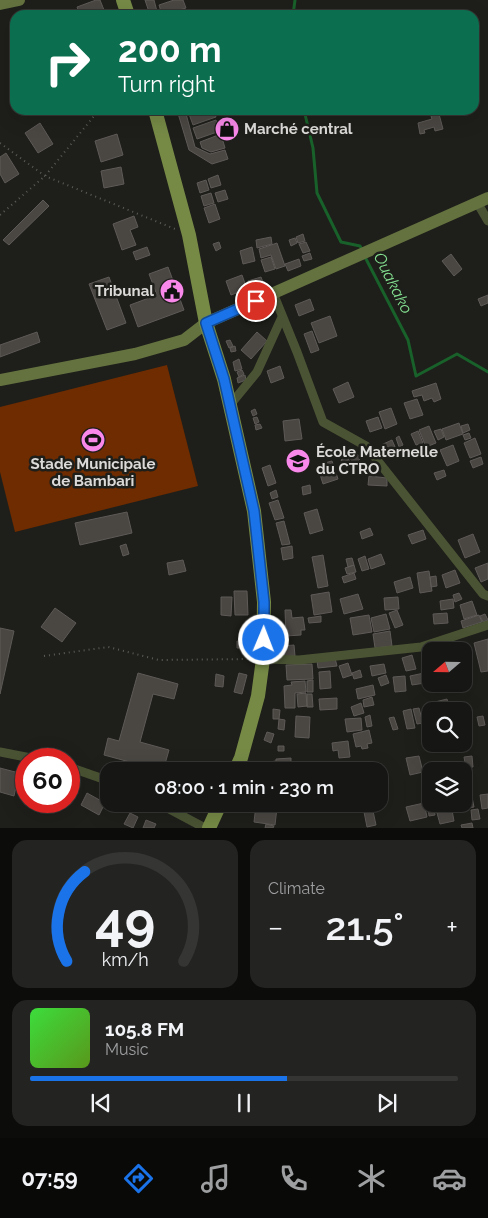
<!DOCTYPE html>
<meta charset="utf-8">
<style>
:root{--surface:#161614;--page:#232322;--text:#f1f3f6;--muted:#9e9fa0;--line:#353534;--accent:#1a73e8}
body{margin:0;font-family:Raleway,sans-serif;background:var(--page);color:var(--text);height:100vh;display:flex;flex-direction:column;font-size:19px;white-space:nowrap}
*{box-sizing:border-box;margin:0}
p{font-size:16px;color:var(--muted)}
.icon{flex:none;width:28px;height:28px;fill:none;stroke:currentColor;stroke-width:2;stroke-linecap:round;stroke-linejoin:round}
.map{position:relative;height:828px;overflow:hidden}
.side{display:flex;flex-direction:column;gap:12px;padding:12px;background:#0c0c0b;flex:1}
.side>*{flex:none}
.banner{position:absolute;left:10px;top:10px;width:469px;height:105px;border-radius:15px;box-shadow:0 5px 20px #0002,0 0 0 1px var(--line);background:#0b6e4f;color:#fff;overflow:hidden}
.needle{width:32px;rotate:250deg}
.controls{position:absolute;left:422px;top:642px;display:grid;gap:10px}
.controls a{display:grid;place-items:center;width:50px;height:50px;border-radius:10px;background:var(--surface);box-shadow:0 5px 20px #0002,0 0 0 1px var(--line);font-size:25px}
.speed{position:absolute;left:15px;top:748px;display:flex;gap:10px;font-size:25px;font-weight:700;text-align:center}
.speed>*{display:grid;place-content:center;width:65px;height:65px;border-radius:50%;background:var(--surface);box-shadow:0 5px 20px #0002,0 0 0 1px var(--line);line-height:1}
.speed .limit{border:8px solid #d22;background:#fff;color:#111}
.pin{position:absolute;display:grid;place-items:center;width:42px;height:42px;color:#fff;margin:-21px;border:2px solid #fff;border-radius:50%;box-shadow:0 1px 5px #0007}
.me{position:absolute;width:55px;margin:-28px;rotate:1deg;stroke-linejoin:round;filter:drop-shadow(0 0 4px #0008)}
.turn{display:flex;align-items:center;gap:18px;height:105px;padding:0 25px;font-size:22px}
.turn .icon{width:65px;height:65px;stroke-width:2.5}
.turn b{display:block;font-size:35px;line-height:42px}
.big{font-size:38px;font-weight:600;line-height:1.1}
.side .tile{flex:1;display:flex;flex-direction:column;justify-content:center;gap:8px;min-width:0;padding:0 18px;border-radius:15px;background:var(--page)}
.side .dial{align-items:center;gap:0}
.dial svg{height:130px;overflow:visible;fill:none;stroke:var(--line);stroke-width:7;stroke-linecap:round;text-anchor:middle}
.dial text{fill:var(--text);stroke:none}
.song{display:flex;align-items:center;gap:15px}
.cover{width:60px;height:60px;border-radius:8px;background:linear-gradient(135deg,hsl(120 70% 55%),hsl(90 70% 35%))}
.played{height:5px;border-radius:2px;background:linear-gradient(90deg,var(--accent) 60%,var(--line) 60%)}
.keys{display:flex;justify-content:space-around;direction:ltr}
.heat{display:flex;justify-content:space-between;align-items:center;font-size:28px;direction:ltr}
.side .tiles{flex:1;display:grid;gap:12px;grid-template-columns:1fr 1fr}
.tile:last-child{grid-column:span 2}
.trip{position:absolute;left:100px;top:762px;width:288px;height:50px;border-radius:15px;background:var(--surface);box-shadow:0 5px 20px #0002,0 0 0 1px var(--line);font-weight:600;line-height:50px;text-align:center}
.tabs{display:flex;height:80px;justify-content:space-around;align-items:center;background:#090908;color:var(--muted)}
.tabs .icon{width:35px;height:35px}
.tabs .active{color:var(--accent)}
.tabs b{font-size:22px;color:var(--text)}
.map>svg:first-child{display:block}
.green{fill:#6e2c00}
.lines{fill:none;stroke-linecap:round;stroke-linejoin:round}
.stream{stroke:#19612a;stroke-width:3}
.building{fill:#4a4743;stroke:#5e5a57}
.path{stroke:#5b5b58;stroke-width:2;stroke-dasharray:1 4;stroke-linecap:butt}
.street{stroke:#4a5434;stroke-width:9}
.secondary{stroke:#63723f;stroke-width:12}
.primary{stroke:#768a46;stroke-width:14}
.route-casing{stroke:#114b97;stroke-width:12}
.route{stroke:#1a73e8;stroke-width:9}
.labels{text-anchor:middle;dominant-baseline:central;stroke-width:5;stroke-linejoin:round;paint-order:stroke}
.poi-label{font-size:15px;font-weight:bold;fill:#dbdad8;stroke:#1e1e1a;text-anchor:start}
.water-label{font-size:16px;font-style:italic;fill:#84e191;stroke:#1e1e1a}
</style>
<div class="map">
<svg width="488" height="828" viewBox="0 0 488 828">
<rect width="100%" height="100%" fill="#1e1e1a"/>
<!-- green -->
<path class="green" d="M167 365 198 486 15 532 0 472V407Z"/>
<g class="lines">
<!-- stream -->
<path class="stream" d="M293 15 295 0
M304 110 313 148 317 193 341 242 360 246 363 251
M365 257 408 340 416 376 457 354 488 372"/>
</g>
<!-- building -->
<path class="building" d="M96 0H100L106 15H80L77 7Z
M145 0H154L158 15H150Z
M174 0H183L186 8 162 15 159 5Z
M177 110H185L195 147 210 154 225 150 228 159 212 164 189 150Z
M202 110H213L216 117 193 125 189 114Z
M439 114 443 129 435 131 434 127 424 130 425 133 420 134 418 123 432 119 431 116Z
M216 120 220 131 197 139 193 128Z
M40 123 53 144 38 153 25 133Z
M117 134 123 155 101 162 95 141Z
M221 134 225 148 211 152 202 148 200 142Z
M6 153 19 174 5 183 0 174V157Z
M121 167 124 184 104 188 101 171Z
M218 175 221 185 211 188 208 179Z
M206 180 209 190 200 193 197 183Z
M225 190 228 199 218 202 215 193Z
M211 193 214 203 204 206 201 196Z
M43 200 49 206 9 245 3 240Z
M215 204 220 219 209 223 204 208Z
M134 216 138 227 130 230 136 245 122 250 113 224Z
M303 234 305 241 298 243 296 237Z
M271 237 272 244 257 248 256 240Z
M295 238 297 243 291 246 289 240Z
M219 242 221 248 216 251 213 244Z
M306 242 310 251 303 253 299 244Z
M277 243 285 266 276 269 271 255 261 258 259 249Z
M147 247 150 255 136 260 133 252Z
M252 247 255 261 243 264 240 251Z
M310 253 312 259 304 261 302 256Z
M451 254 462 269 454 276 442 261Z
M271 257 275 269 265 272 261 260Z
M299 259 301 266 288 271 285 264Z
M168 267 184 310 138 327 130 305 157 295 149 274Z
M242 275 247 289 231 295 226 281Z
M109 277 126 323 107 330 89 284Z
M261 277 263 282 250 286 248 281Z
M488 295V303L481 306 478 299Z
M310 299 314 310 299 316 295 305Z
M330 316 337 336 319 343 311 323Z
M312 331 319 350 311 353 304 334Z
M37 332 40 342 0 357V345Z
M257 332 267 341 251 359 241 350Z
M230 340 233 346 229 348 226 341Z
M235 346 236 351 231 352 230 348Z
M239 359 242 369 235 371 233 362Z
M280 366 284 378 271 383 267 371Z
M242 370 244 374 239 377 237 372Z
M245 375 246 380 238 383 237 378Z
M348 382 354 397 339 403 333 389Z
M436 383 441 399 434 402 432 398 424 401 422 395 414 397 412 391Z
M417 399 423 415 410 419 404 403Z
M391 408 397 424 385 429 379 412Z
M255 409 257 414 253 416 251 411Z
M257 417 259 422 255 424 253 418Z
M378 417 382 428 370 432 366 421Z
M299 419 302 439 285 441 283 421Z
M459 423 463 434 446 440 442 429Z
M260 424 262 428 256 430 255 425Z
M468 424 470 430 463 433 461 426Z
M429 426 436 443 426 447 419 430Z
M441 429 444 437 438 440 434 431Z
M418 431 423 443 416 445 411 434Z
M469 433 471 438 465 440 463 435Z
M399 436 403 445 399 447 396 438Z
M475 438 481 454 470 458 464 443Z
M392 440 396 449 385 453 381 445Z
M453 445 459 461 447 466 440 450Z
M350 447 361 458 355 464 344 452Z
M415 449 417 455 404 459 402 453Z
M347 456 350 462 344 465 341 460Z
M481 457 483 464 473 468 470 461Z
M332 461 338 479 323 484 317 465Z
M270 465 276 483 268 486 262 468Z
M444 470 446 476 437 480 434 473Z
M369 476 387 478V486L368 485Z
M310 485 311 493 303 495 302 487Z
M276 490 278 497 272 499 270 493Z
M278 500 284 518 275 520 269 503Z
M317 509 323 530 310 534 304 513Z
M127 512 132 533 80 545 75 523Z
M284 521 290 544 282 545 276 523Z
M370 528 373 535 362 539 360 532Z
M423 530 426 539 412 544 408 535Z
M473 534 480 552 465 558 458 540Z
M126 544 129 554 123 556 120 546Z
M292 546 293 558 283 560 281 548Z
M381 554 385 564 371 569 368 559Z
M323 555 328 586 318 588 312 557Z
M365 556 369 569 362 571 358 559Z
M352 558 354 565 348 567 346 559Z
M183 560 186 571 169 575 167 563Z
M488 563V579L481 582 475 568Z
M354 565 356 572 347 574 345 568Z
M455 570 460 583 446 588 442 575Z
M429 571 432 591 420 593 417 573Z
M354 573 356 579 344 583 342 577Z
M436 576 437 586 431 587 430 577Z
M410 577 413 588 397 593 394 582Z
M234 591H247L248 615H235Z
M329 592 332 612 314 615 311 595Z
M459 593 462 599 455 602 453 595Z
M358 594 363 609 344 614 340 599Z
M221 597H232L231 616 221 615Z
M398 597 399 609 385 610 384 598Z
M453 599 454 608 441 610 440 601Z
M472 601 477 615 464 619 460 605Z
M55 608 76 623 62 642 41 627Z
M285 610H291L292 618 303 617 305 630H301V635L286 636Z
M397 610 403 625 395 628 389 613Z
M447 613 448 623 434 624 433 614Z
M386 614 390 629 374 632 371 618Z
M485 614 488 620 483 622 480 616Z
M369 615 372 632 353 635 350 618Z
M479 615 482 622 463 628 461 621Z
M321 616V622L309 623 308 618Z
M0 628 14 631 0 694Z
M390 631 392 646 375 648 373 634Z
M488 639V671L481 672 474 643Z
M237 641 246 642V648H237Z
M294 645 295 656 284 657 283 646Z
M412 655 416 669 406 671 402 658Z
M335 658 337 666 318 668 317 661Z
M348 663 352 675 343 678 339 666Z
M312 664 313 679 287 680 286 665Z
M384 664 386 673 372 676 370 666Z
M360 670 362 677 354 679 352 673Z
M330 671 331 688 320 689 319 672Z
M138 673 178 684 174 699 153 694 140 742 169 750 163 771 104 755 108 738 119 741Z
M239 673 247 675 242 694 234 692Z
M424 673 425 683 412 685 410 676Z
M216 674 224 676 223 687 215 686Z
M386 675 389 683 381 686 378 678Z
M405 676 406 691 395 692 393 677Z
M313 680V692H307V681Z
M305 681 306 692 295 693V708H285L284 686 292 685 291 682Z
M373 685 375 695 358 699 356 689Z
M306 693 307 706 298 707 297 694Z
M307 694H312L313 707H307Z
M372 697 374 705 364 707 363 700Z
M337 698V709L320 710 319 699Z
M447 699 450 711H433L431 703Z
M361 703 364 713 354 716 351 707Z
M419 708 423 723 417 724 413 709Z
M273 709 280 710 279 719H273Z
M411 709 415 728 407 729 403 711Z
M370 715 372 726 367 727 365 717Z
M296 716 310 717 309 738 295 737Z
M483 716 485 725 479 726 477 717Z
M394 717 398 729 393 730 389 718Z
M361 718 362 730 347 732 345 719Z
M279 719 285 720 284 730 278 729Z
M466 719 468 728 464 729V720Z
M369 730 372 743 367 744 368 748 362 749 361 746 356 747 353 734Z
M267 732 274 734 271 743 264 740Z
M348 741 350 757 339 758 338 750 333 751 332 743Z
M278 746H284V751H278Z
M419 756 423 772 410 775 406 758Z
M472 756 473 767 466 768 464 757Z
M291 758V771H276V759Z
M276 761V767L270 768 269 762Z
M0 768 19 773 14 796 0 792Z
M431 776V795L429 796 427 777Z
M469 781 470 786 464 787V782Z
M87 793 105 803 99 815 81 805Z
M488 794V808L482 809 480 795Z
M472 797 474 807 459 810 458 804H464V798Z
M424 803 427 817 410 821 406 807Z
M256 805 277 808 275 825 254 822Z
M434 807 435 815 429 816 428 808Z
M478 809 480 819 472 820 471 810Z
M452 810 454 821 440 824 437 813Z
M373 811 376 825 367 827 364 812Z
M130 813 138 817 133 828 124 824Z
M146 820 156 824 154 828H143Z
M472 823 473 828H462L461 825Z
M266 824 274 826 273 828H265Z"/>
<g class="lines">
<!-- path -->
<path class="path" d="M0 143 45 176 175 229
M0 215 45 176 99 110
M44 656 108 647 159 660 252 659"/>
<!-- street -->
<path class="street" d="M478 204 488 221
M273 293 297 352 323 422 366 446 483 594 488 596
M230 405 257 372 282 317
M263 659 299 660 421 647 488 625
M0 752 36 759
M69 767 109 781
M160 804 205 828"/>
<!-- secondary -->
<path class="secondary" d="M0 4 19 0
M0 380 135 354 184 340 206 323 488 198"/>
<!-- primary -->
<path class="primary" d="M123 0 128 15
M155 110 189 235 206 323 224 379 254 511 264 602 263 659 258 696 241 758 235 771
M209 828 220 804"/>
</g>
<g class="lines">
<defs>
<path id="route" d="M256 301 206 323 224 379 254 511 264 602V640"/>
</defs>
<!-- route casing -->
<use href="#route" class="route-casing"/>
<!-- route -->
<use href="#route" class="route"/>
</g>
<!-- icons -->
<defs>
<symbol id="shop-disc" viewBox="-11 -11 22 22"><circle r="9.5" fill="#f888e9" stroke="#1e1e1a"/><path d="M-5-2.5h2.3a2.7 3.5 0 0 1 5.4 0H5L5.5 6h-11ZM-1.5-2.5h3a1.5 2.3 0 0 0-3 0Z" fill="#111"/></symbol>
<symbol id="civic-disc" viewBox="-11 -11 22 22"><circle r="9.5" fill="#f888e9" stroke="#1e1e1a"/><path d="M-.6-6.5H3V-4.5H.6V-3L4-1V1h2V6H-6V1h2V-1L-.6-3ZM-1.2 2.5V6h2.4V2.5Z" fill="#111"/></symbol>
<symbol id="stadium-disc" viewBox="-11 -11 22 22"><circle r="9.5" fill="#f888e9" stroke="#1e1e1a"/><path d="M0-5a6.5 5 0 1 0 0 10a6.5 5 0 1 0 0-10ZM-3.5-1.8h7v3.6h-7Z" fill="#111"/></symbol>
<symbol id="school-disc" viewBox="-11 -11 22 22"><circle r="9.5" fill="#f888e9" stroke="#1e1e1a"/><path d="M0-5L7-2L0 1L-7-2ZM-4 1L0 2.5L4 1V4Q0 6-4 4Z" fill="#111"/></symbol>
</defs>
<g fill-rule="evenodd">
<use href="#shop-disc" x="213" y="115" width="28" height="28"/>
<use href="#civic-disc" x="158" y="277" width="28" height="28"/>
<use href="#stadium-disc" x="79" y="426" width="28" height="28"/>
<use href="#school-disc" x="284" y="447" width="28" height="28"/>
</g>
<g class="labels">
<!-- poi labels -->
<g class="poi-label">
<text x="244" y="129">Marché central</text>
<text x="154" y="291" text-anchor="end">Tribunal</text>
<text x="316" y="452">École Maternelle<tspan x="316" dy="17">du CTRO</tspan></text>
<text x="93" y="464" text-anchor="middle">Stade Municipale<tspan x="93" dy="17">de Bambari</tspan></text>
</g>
<!-- water labels -->
<g class="water-label">
<text transform="translate(393 283) rotate(63)">Ouakako</text>
</g>
</g>
</svg>
<div class="controls">
<a><svg class="needle" viewBox="-14 -14 28 28"><path d="M0-13l5 13h-10z" fill="#e53935"/><path d="M0 13l5-13h-10z" fill="#9e9fa0"/></svg></a>
<a><svg class="icon" aria-label="search" viewBox="0 0 24 24"><circle cx="10" cy="10" r="6"/><path d="M15 15l6 6"/></svg></a>
<a><svg class="icon" aria-label="layers" viewBox="0 0 24 24"><path d="M12 4l9 5-9 5-9-5zM3 14l9 5 9-5"/></svg></a>
</div>
<div class="speed"><div class="limit">60</div></div>
<div class="pin" style="left:256px;top:301px;background:#d93025"><svg class="icon" aria-label="arrive" viewBox="0 0 24 24"><path d="M6 21V4h12l-3 4 3 4H6"/></svg></div>
<svg class="me" style="left:264px;top:640px" viewBox="-20 -20 40 40"><circle r="17" fill="#1a73e8" stroke="#fff" stroke-width="3"/><path d="M0-11L8 9 0 5-8 9z" fill="#fff"/></svg>
<div class="trip">08:00 · 1 min · 230 m</div>
<div class="banner">
<div class="turn"><svg class="icon" aria-label="right" viewBox="0 0 24 24"><path d="M7 20v-9h11M14 6l5 5-5 5"/></svg><div><b>200 m</b>Turn right</div></div>
</div>
</div>
<section class="side">
<div class="tiles">
<div class="tile dial"><svg viewBox="0 0 100 80">
<path d="M14 69A42 42 0 1 1 86 69"/>
<path d="M14 69A42 42 0 0 1 25 14" stroke="#1a73e8"/>
<text x="50" y="56" font-size="32" font-weight="700">49</text>
<text x="50" y="72" font-size="11">km/h</text>
</svg></div>
<div class="tile"><p>Climate</p>
<div class="heat"><a>−</a><b class="big">21.5°</b><a>+</a></div>
</div>
<div class="tile">
<div class="song"><i class="cover"></i><div><b>105.8 FM</b><p>Music</p></div></div>
<div class="played"></div>
<div class="keys"><svg class="icon" aria-label="previous" viewBox="0 0 24 24"><path d="M18 5L8 12l10 7zM5 5v14"/></svg><svg class="icon" aria-label="pause" viewBox="0 0 24 24"><path d="M8 5v14M16 5v14"/></svg><svg class="icon" aria-label="next" viewBox="0 0 24 24"><path d="M6 5l10 7-10 7zM19 5v14"/></svg></div>
</div>
</div>
</section>
<nav class="tabs">
<b>07:59</b>
<svg class="icon active" aria-label="directions" viewBox="0 0 24 24"><path d="M12 3l9 9-9 9-9-9zM9 14v-3h6M13 9l2 2-2 2"/></svg>
<svg class="icon" aria-label="music" viewBox="0 0 24 24"><path d="M9 18V5l10-2v13"/><circle cx="6" cy="18" r="3"/><circle cx="16" cy="16" r="3"/></svg>
<svg class="icon" aria-label="phone" viewBox="0 0 24 24"><path d="M5 4h4l2 5-3 2q2 4 5 5l2-3 5 2v4C11 20 4 13 5 4z"/></svg>
<svg class="icon" aria-label="climate" viewBox="0 0 24 24"><path d="M12 3v18M4 7l16 10M4 17L20 7"/></svg>
<svg class="icon" aria-label="car" viewBox="0 0 24 24"><path d="M5 17H2v-5l4-1 3-4h7l3 4 3 1v5h-3M9 17h6M6 11h13"/><circle cx="7" cy="17" r="2"/><circle cx="17" cy="17" r="2"/></svg>
</nav>
